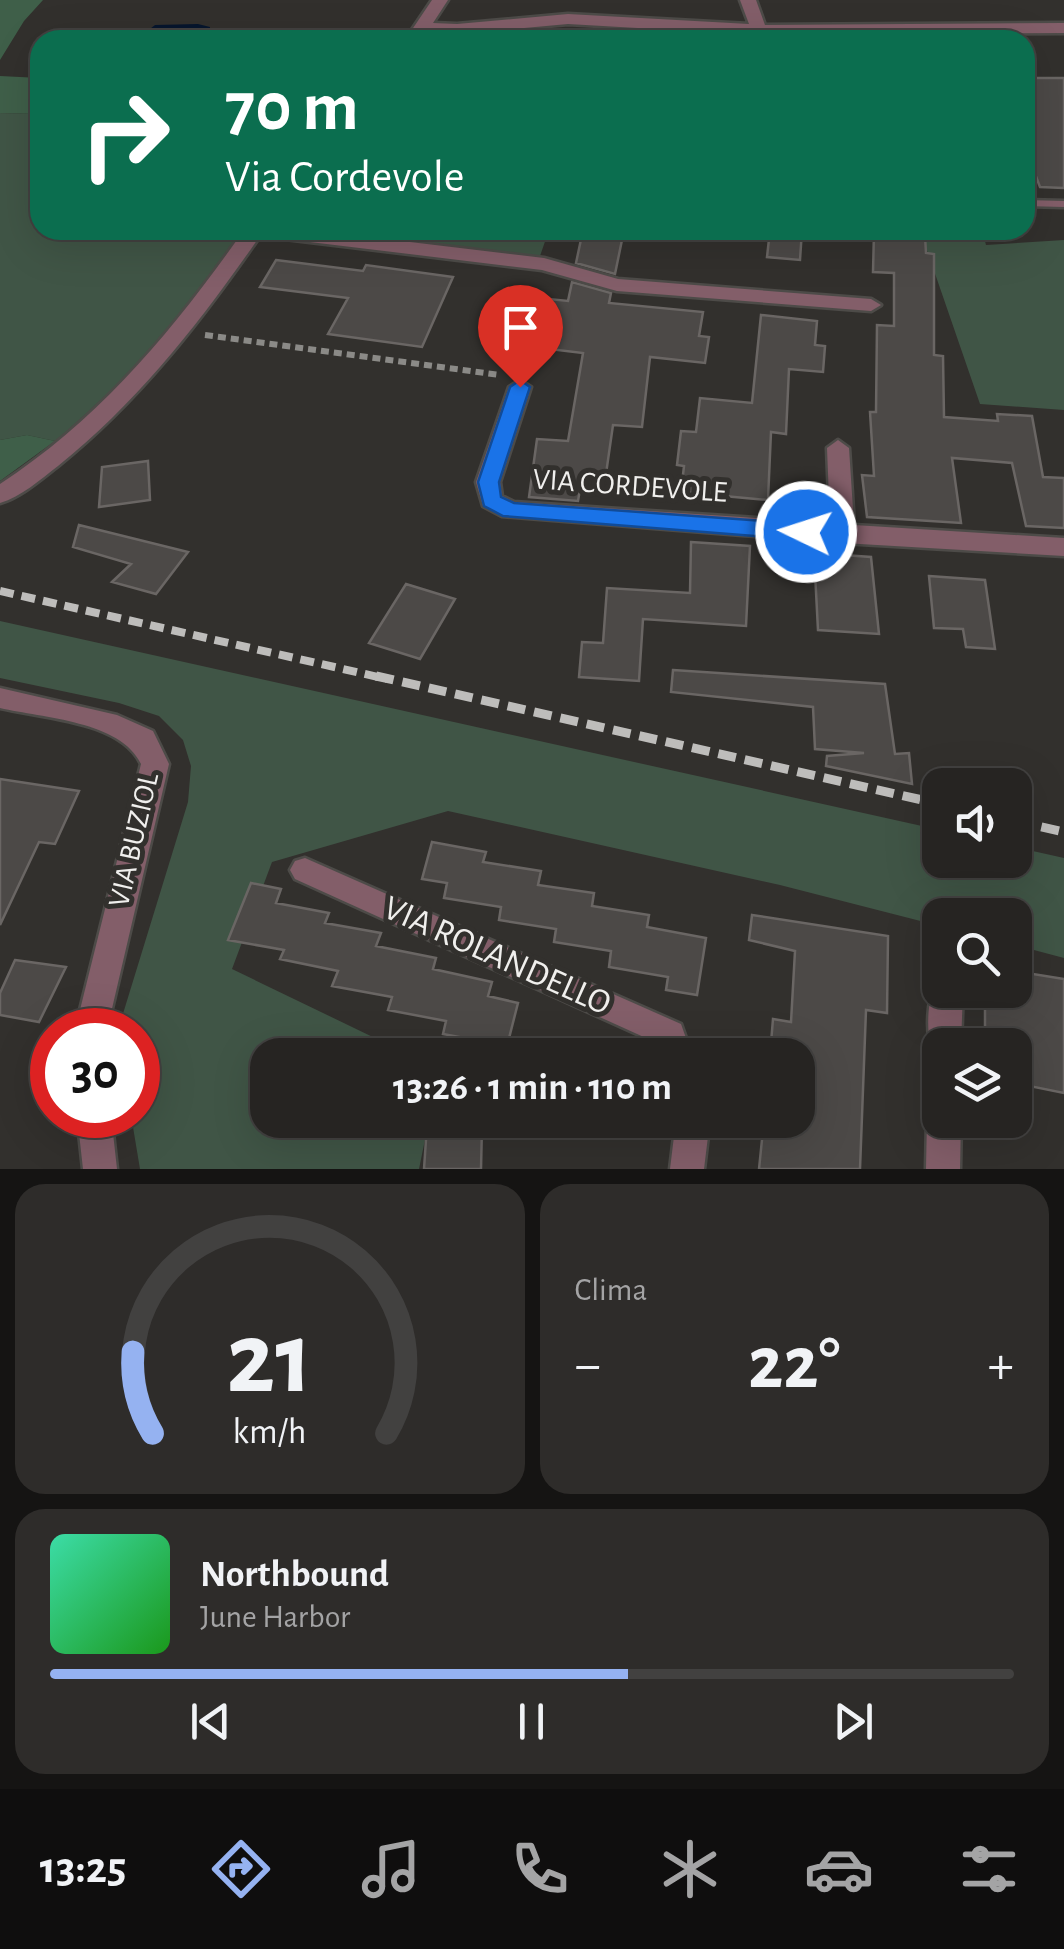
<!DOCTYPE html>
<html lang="it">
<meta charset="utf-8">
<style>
:root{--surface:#262422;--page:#2e2c2a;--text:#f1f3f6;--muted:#a4a4a5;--line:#424140;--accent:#95b2f1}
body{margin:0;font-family:"Alegreya Sans",sans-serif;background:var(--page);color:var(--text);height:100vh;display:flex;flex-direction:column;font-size:38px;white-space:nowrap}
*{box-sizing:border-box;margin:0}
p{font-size:32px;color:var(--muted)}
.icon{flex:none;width:55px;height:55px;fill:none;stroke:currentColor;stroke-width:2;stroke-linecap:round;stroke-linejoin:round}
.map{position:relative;height:1169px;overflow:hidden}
.panel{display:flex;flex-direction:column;gap:15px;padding:15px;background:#151413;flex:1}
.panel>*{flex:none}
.hud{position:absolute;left:30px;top:30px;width:1005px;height:210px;border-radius:30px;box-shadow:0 10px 40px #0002,0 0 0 2px var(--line);background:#0b6e4f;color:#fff;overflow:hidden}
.fabs{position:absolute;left:922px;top:768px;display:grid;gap:20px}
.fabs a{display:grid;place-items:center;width:110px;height:110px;border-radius:20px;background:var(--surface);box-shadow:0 10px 40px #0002,0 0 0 2px var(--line);font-size:50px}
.speed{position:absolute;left:30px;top:1008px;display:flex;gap:20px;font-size:50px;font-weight:700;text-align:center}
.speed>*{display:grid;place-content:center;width:130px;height:130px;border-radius:50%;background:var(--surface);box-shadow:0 10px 40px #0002,0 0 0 2px var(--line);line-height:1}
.speed .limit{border:15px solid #d22;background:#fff;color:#111}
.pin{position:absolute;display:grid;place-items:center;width:85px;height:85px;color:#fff;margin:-102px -42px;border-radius:50% 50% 50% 0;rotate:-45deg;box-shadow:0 0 10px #0007}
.pin .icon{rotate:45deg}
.me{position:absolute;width:110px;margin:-55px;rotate:274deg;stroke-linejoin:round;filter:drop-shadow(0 0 8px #0008)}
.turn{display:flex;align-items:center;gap:35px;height:210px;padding:0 30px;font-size:45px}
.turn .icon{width:130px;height:130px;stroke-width:2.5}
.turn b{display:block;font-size:70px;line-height:85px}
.big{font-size:75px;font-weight:700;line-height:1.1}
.panel .widget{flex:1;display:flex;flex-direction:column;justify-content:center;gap:15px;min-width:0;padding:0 35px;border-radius:30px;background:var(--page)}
.panel .dial{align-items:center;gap:0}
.dial svg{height:260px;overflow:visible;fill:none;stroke:var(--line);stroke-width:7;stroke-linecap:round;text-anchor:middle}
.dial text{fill:var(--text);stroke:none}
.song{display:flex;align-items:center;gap:30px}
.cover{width:120px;height:120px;border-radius:15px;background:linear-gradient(135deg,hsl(160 70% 55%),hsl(120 70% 35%))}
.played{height:10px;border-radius:5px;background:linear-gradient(90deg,var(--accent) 60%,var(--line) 60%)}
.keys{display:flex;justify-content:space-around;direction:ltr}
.heat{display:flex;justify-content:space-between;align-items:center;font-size:55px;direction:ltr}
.panel .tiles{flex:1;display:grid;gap:15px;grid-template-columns:1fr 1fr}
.widget:last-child{grid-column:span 2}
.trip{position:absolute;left:250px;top:1038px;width:565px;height:100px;border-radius:30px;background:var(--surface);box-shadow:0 10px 40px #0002,0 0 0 2px var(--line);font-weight:700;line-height:100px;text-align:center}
.tab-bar{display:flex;height:160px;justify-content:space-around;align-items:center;background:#0f0e0e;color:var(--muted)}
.tab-bar .icon{width:70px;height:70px}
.tab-bar .active{color:var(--accent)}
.tab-bar b{font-size:45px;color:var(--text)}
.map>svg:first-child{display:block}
.green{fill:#405546}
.forest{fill:#3f5f49}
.water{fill:#06152d}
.building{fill:#4c4947;stroke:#6a6664;stroke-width:2.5}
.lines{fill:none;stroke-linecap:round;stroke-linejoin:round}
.lane-casing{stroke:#4d4b48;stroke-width:5}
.street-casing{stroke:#4d4b48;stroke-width:5}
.path{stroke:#8b8a87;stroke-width:6;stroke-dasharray:8 5;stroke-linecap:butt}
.lane{fill:#835e69;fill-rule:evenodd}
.street{fill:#835e69;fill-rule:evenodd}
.rail-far1{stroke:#bebdbb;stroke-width:8;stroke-dasharray:14 8;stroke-linecap:butt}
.rail{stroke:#bebdbb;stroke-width:9;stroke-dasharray:18 9;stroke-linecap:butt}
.route{fill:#1a73e8;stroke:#114b97;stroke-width:2.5}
.labels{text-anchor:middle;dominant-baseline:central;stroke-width:10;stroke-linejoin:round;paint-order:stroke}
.street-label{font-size:30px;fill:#f0efed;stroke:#32302d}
.near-street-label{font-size:35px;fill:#f0efed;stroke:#32302d}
</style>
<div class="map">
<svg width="1064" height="1169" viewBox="0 0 1064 1169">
<rect width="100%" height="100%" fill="#32302d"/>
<!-- green -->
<path class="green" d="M0 113 40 114V230H245C189 307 129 380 55 441L27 435 0 440Z
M292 230H549L540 256Z
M920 230H982L986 245 1064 240V410L980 404Z
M0 621 940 830V860H1015V847L1064 858V958L1015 945V915H940V926L780 885 448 811 272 862 232 969 410 1055H268V1120H429L419 1169H140L131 1115H138V1030H118L188 802 191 766 183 740 159 716 119 703 0 678Z"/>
<!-- forest -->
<path class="forest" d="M0 0H43L24 21 0 60Z
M0 76 40 78V114L0 113Z
M27 435 55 441 0 481V440Z"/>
<!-- water -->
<path class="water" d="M198 24 210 27V40H136L155 25Z"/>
<!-- building -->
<path class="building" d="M1025 78H1064V188L1040 187 1031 163 1025 162Z
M583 230H615L614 234 623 235 615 274 576 263Z
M770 230H802L800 260 767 257Z
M874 232 925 236 926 253 934 254V355L943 356 944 417 998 421 997 414 1032 416 1043 477 1064 478V528L1026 526 1012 463 952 458 961 523 867 517 862 475 874 476 870 412H876L877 325 894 326V273L873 272Z
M276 260 363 271 366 265 453 277 422 347 328 334 348 298 260 287Z
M572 282 611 293 609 303 703 312 699 336 709 337 705 363 650 357 642 427 613 425 606 474 583 472 578 501 529 497 537 439 568 441 583 353 541 348 543 344H536L549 299 568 301Z
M761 315 817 321 815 345 825 346 823 372 789 369 786 434 771 432 768 500 681 492 684 466 677 465 681 431 696 432 700 398 752 403Z
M148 461 150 500 99 507 102 467Z
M79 525 188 552 156 594 112 582 131 564 73 547Z
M691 542 750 546 746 626 643 619 639 681 579 677 582 642 603 643 607 588 690 593Z
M814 553 871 557 879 634 818 630Z
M929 576 985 580 995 649 966 647 963 629 934 628Z
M406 584 455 599 420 659 369 643Z
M673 670 885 684 895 754 909 753 912 784 826 766 827 756 864 753 815 749 813 707 671 692Z
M0 779 79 791 55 844 39 842 0 925Z
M432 842 486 852 483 862 541 871 538 885 594 893 592 906 649 915 647 927 706 938 697 995 666 990 668 977 609 967 611 951 554 942 556 929 499 920 501 907 444 898 447 883 422 879Z
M251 883 281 889 276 903 329 913 325 923 381 933 376 946 436 958 433 969 492 982 488 996 518 1003 507 1046 443 1034 446 1021 388 1010 392 997 332 986 338 971 280 959 284 950 228 940Z
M752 915 888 936 887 1013 866 1010 860 1169H759L764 1120H798V1055H770L773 1019 791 1022 795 951 749 940Z
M15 960 66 967 39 1022 0 1015V993Z
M1015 971 1064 979V1093L1015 1083V1045H985V990H1015Z
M427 1125 482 1126 481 1169H424Z"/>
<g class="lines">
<defs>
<path id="lane" d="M1025 200 1064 201V207L1025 206Z"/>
<path id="street" d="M432 0H448L433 23 457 24 568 14 749 24 740 0H756L765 25 1064 23V33L759 35 568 24 457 34 427 32 421 40H405Z
M244 230H310L544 258 618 279 871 299 881 305 871 311 617 291 542 270 260 236C201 321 139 401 58 466 41 479 21 497 0 503V484C101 418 175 328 244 230Z
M520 380 531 387 500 482 502 496 514 502 830 523 827 448 838 440 849 448 854 525 1064 538V556L843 543 502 516 483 506 476 482 509 387Z
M0 688 117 715 153 731 169 764 107 1030H75L141 764C121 721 43 718 0 708Z
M305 858 681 1024 692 1055H660L657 1043 295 879 290 870 295 861Z
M940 979V990H963L961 1045H940V1058L934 1056C925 1037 926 992 940 979Z
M940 1106V1120H961L960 1169H926L927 1120 932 1109Z
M77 1115H111L117 1169H83Z
M676 1120H710L704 1169H670Z"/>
</defs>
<!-- lane casing -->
<use href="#lane" class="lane-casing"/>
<!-- street casing -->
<use href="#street" class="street-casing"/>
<!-- path -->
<path class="path" d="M205 335 500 375"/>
<!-- lane -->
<use href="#lane" class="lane"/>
<!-- street -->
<use href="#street" class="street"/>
<!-- rail-far1 -->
<path class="rail-far1" d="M0 591 387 679"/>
<!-- rail -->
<path class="rail" d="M376 676 940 804
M1015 821 1064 832"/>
</g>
<!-- route -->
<path class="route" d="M520 380 530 387 499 482 501 497 514 503 806 524 817 532 806 540 503 516 484 506 478 482 510 387Z"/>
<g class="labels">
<!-- street labels -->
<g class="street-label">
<text transform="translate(630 486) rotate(4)">VIA CORDEVOLE</text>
<text transform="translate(134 840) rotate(-77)">VIA BUZIOL</text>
</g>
<!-- near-street labels -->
<g class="near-street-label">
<text transform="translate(497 956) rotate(24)">VIA ROLANDELLO</text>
</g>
</g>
</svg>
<div class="fabs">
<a><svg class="icon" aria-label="sound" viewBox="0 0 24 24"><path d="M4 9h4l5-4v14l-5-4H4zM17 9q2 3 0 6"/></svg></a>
<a><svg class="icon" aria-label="search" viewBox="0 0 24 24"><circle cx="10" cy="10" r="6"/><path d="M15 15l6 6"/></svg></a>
<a><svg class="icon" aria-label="layers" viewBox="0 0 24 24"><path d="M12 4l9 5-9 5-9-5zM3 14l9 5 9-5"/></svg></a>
</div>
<div class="speed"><div class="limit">30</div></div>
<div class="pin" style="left:520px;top:387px;background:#d93025"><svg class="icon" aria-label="arrive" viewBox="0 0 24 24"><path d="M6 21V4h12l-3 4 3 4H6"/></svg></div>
<svg class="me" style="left:806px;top:532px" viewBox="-20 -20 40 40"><circle r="17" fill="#1a73e8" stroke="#fff" stroke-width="3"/><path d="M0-11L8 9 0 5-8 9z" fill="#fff"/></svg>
<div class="trip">13:26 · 1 min · 110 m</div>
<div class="hud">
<div class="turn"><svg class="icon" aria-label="right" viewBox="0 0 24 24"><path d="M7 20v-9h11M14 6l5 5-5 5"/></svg><div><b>70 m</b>Via Cordevole</div></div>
</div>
</div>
<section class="panel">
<div class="tiles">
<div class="widget dial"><svg viewBox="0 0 100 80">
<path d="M14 69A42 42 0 1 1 86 69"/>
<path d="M14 69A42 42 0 0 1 8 44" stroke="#95b2f1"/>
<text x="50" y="56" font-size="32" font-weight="700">21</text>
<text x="50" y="72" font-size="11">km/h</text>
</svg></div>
<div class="widget"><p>Clima</p>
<div class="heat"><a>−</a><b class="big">22°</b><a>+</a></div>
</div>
<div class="widget">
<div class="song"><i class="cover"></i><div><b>Northbound</b><p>June Harbor</p></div></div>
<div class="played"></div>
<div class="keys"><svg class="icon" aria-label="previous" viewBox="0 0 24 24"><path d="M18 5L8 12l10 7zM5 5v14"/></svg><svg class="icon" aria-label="pause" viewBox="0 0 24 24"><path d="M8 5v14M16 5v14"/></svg><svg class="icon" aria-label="next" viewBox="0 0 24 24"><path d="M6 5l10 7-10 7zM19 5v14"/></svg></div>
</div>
</div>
</section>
<nav class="tab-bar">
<b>13:25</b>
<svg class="icon active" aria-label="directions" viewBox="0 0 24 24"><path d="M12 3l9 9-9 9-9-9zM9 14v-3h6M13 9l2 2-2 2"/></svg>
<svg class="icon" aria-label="music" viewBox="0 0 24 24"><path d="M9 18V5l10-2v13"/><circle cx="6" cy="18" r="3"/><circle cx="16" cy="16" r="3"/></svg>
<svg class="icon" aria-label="phone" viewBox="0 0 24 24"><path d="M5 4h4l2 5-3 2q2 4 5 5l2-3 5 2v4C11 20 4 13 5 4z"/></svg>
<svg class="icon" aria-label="climate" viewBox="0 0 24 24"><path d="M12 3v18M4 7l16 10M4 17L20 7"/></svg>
<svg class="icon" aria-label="car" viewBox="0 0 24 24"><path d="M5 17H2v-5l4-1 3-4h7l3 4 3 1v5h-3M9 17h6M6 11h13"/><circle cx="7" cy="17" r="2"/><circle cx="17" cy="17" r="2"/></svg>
<svg class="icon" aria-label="filters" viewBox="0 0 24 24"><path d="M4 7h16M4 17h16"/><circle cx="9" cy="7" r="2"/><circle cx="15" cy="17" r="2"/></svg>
</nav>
